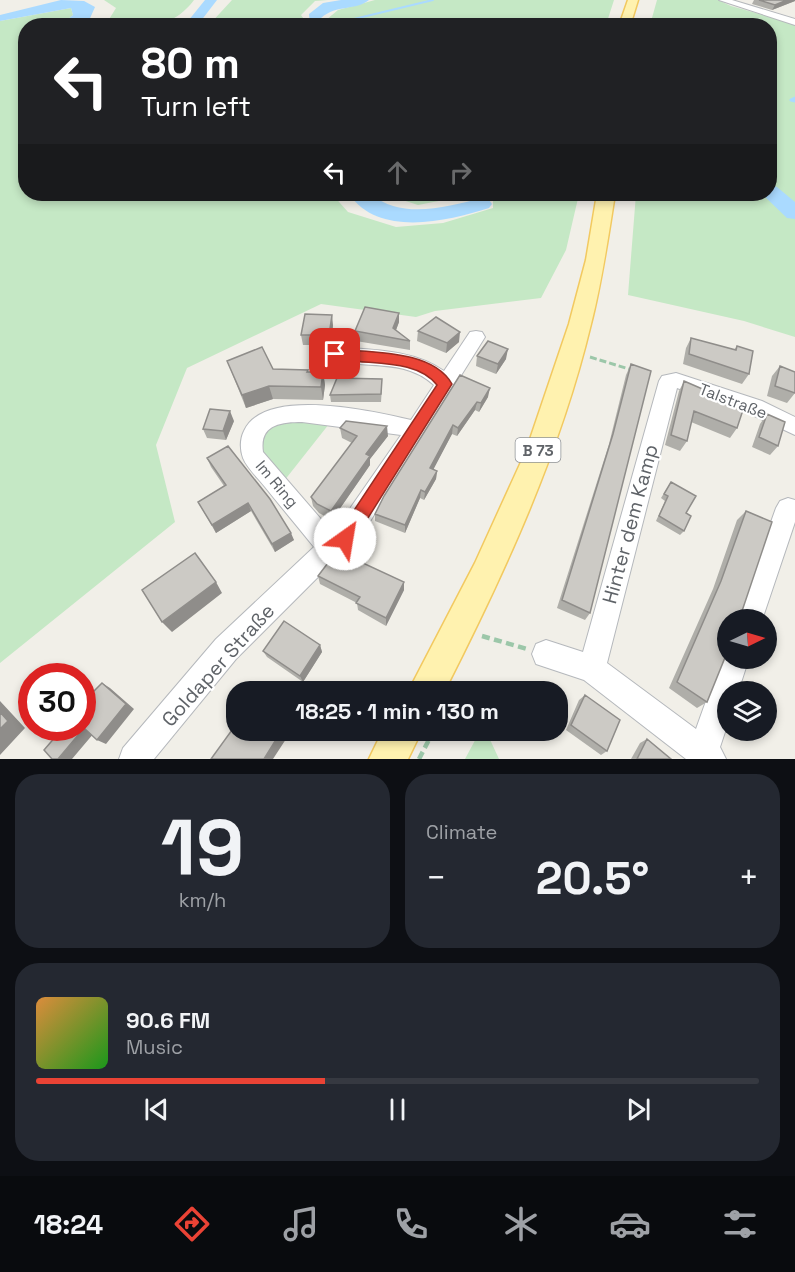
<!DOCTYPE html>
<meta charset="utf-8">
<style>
:root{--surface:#171b24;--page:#242831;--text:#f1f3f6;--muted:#9ea1a6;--line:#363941;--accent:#ea4335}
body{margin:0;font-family:"Space Grotesk",sans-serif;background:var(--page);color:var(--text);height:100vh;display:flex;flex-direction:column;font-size:22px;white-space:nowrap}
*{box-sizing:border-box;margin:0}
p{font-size:20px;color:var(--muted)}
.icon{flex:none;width:33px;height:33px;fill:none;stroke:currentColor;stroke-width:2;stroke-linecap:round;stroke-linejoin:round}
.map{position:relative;height:759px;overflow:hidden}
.panel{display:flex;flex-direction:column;gap:15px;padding:15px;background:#0d0f14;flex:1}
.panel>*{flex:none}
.hud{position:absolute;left:18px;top:18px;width:759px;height:183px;border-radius:24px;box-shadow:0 3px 9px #0003;background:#202124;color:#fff;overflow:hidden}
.needle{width:39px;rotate:85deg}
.tools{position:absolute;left:717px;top:609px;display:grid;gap:12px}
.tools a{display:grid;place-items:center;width:60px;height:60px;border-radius:50%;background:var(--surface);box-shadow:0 3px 9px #0003;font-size:30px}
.speed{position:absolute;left:18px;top:663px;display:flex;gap:12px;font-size:30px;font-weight:700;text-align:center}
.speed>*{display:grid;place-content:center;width:78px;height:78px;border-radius:50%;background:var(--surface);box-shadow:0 3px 9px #0003;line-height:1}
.speed .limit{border:9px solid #d22;background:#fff;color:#111}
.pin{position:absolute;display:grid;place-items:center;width:51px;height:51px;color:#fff;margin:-26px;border-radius:12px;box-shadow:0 3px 9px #0006}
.me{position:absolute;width:66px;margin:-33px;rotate:32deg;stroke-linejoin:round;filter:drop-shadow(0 0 4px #0008)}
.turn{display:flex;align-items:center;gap:21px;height:126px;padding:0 24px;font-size:27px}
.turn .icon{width:78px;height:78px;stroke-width:2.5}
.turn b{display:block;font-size:42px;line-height:51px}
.lanes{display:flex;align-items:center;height:57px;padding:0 24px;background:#0003;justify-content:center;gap:30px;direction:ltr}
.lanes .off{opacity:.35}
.big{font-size:45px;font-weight:800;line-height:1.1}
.panel .card{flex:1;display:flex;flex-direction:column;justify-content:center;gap:9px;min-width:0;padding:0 21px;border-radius:24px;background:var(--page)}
.panel .dial{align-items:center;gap:0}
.dial b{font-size:78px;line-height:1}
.song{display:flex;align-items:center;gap:18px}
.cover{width:72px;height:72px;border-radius:9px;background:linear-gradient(135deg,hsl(30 70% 55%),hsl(120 70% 35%))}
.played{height:6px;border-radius:3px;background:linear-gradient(90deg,var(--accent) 40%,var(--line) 40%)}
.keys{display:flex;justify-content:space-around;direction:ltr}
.heat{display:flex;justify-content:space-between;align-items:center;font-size:33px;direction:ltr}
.panel .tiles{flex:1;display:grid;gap:15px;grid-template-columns:1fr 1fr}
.card:last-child{grid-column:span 2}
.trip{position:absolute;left:226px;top:681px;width:342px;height:60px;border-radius:24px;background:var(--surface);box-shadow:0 3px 9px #0003;font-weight:800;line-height:60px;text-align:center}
.menu{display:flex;height:96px;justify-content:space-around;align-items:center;background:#090b0e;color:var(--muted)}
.menu .icon{width:42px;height:42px}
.menu .current{color:var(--accent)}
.menu b{font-size:27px;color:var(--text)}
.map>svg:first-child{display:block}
.green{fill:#c5e8c5}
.water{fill:#aadaff}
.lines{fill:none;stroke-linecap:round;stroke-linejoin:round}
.stream-far1{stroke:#aadaff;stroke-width:2}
.stream{stroke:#aadaff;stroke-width:3}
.river{fill:#aadaff;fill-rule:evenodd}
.minor-casing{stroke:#b5b8bc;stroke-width:2}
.major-casing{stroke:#f2c960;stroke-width:3}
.path-far1{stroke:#9cc7a9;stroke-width:3;stroke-dasharray:7 3;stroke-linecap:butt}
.path{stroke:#9cc7a9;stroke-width:4.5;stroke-dasharray:8 4.5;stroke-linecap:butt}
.minor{fill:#fff;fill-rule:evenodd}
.major{fill:#fff2af;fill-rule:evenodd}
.wall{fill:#afaea9}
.shaded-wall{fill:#8f8d8a}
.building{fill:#cccac5;stroke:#8f8d8a;stroke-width:1.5}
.route{fill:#ea4335;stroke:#982c22;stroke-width:1.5}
.labels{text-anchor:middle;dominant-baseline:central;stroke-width:4.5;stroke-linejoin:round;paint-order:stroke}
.shield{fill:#fff;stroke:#8f9295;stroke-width:1.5}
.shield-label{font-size:15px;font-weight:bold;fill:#5f6368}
.street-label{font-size:16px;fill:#5f6368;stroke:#fff}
.near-street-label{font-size:20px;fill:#5f6368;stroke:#fff}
</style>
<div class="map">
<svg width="795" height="759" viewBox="0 0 795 759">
<rect width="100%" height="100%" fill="#f1efe8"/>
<!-- green -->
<path class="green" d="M104 0H194C170 32 141 26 105 26L116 8Z
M232 0H328L315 1 301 15 308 25H209Z
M375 0H614L606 25 332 26 326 20 338 10Z
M657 0H718L731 6 795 24V337L744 321 628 295 636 194H770V26L650 25Z
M71 8 73 15 61 25 26 26V194H332L348 212 396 227 443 223 493 208V199L483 194H579L566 250 541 298 435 311 416 317 321 304 187 368 156 445 175 522 0 663V21Z
M384 194H475L418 205Z
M285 420 329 424 284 481 261 452 262 428Z
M480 731H486L499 759H465Z"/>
<!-- water -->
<path class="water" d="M61 0 84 1 95 7 87 25H61L73 15 71 8 0 21V15Z"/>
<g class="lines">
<!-- stream-far1 -->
<path class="stream-far1" d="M325 26 433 0"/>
<!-- stream -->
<path class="stream" d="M795 98 791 100 795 101"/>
<!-- river -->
<path class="river" d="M205 0H217L197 26H184Z
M341 0H369C356 11 337 4 321 18L323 26H310L309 14 323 3Z
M770 185 777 187 795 202V219L787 218 763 195 762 194H770Z
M349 194H371C402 220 446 207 482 198L489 200 492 204 489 208C448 221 379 238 349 194Z"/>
<defs>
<path id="minor" d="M719 0H732L795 19V25Z
M476 331 482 332 485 337 354 547 339 556 236 659 154 759H119L123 748 216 639 314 547C298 527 281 507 265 487 258 478 247 468 243 458 240 449 240 439 244 431 264 386 373 411 411 420L434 385C404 357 364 370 328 359L326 354 328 349 335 347C371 350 413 349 444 371L470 332ZM302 422 401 435 333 533 263 452C259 425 280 422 302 422Z
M676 373 762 401 795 417V435L748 413 677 388 607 663 696 729 725 648 728 647V658H749L738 692H728V723L720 747 726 759H686L584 680 536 664 532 654 536 644 546 640 583 652 659 381 662 376Z
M788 498 795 500V522L762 620H736L776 508 780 501Z"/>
<path id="major" d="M628 0H638L630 26H619Z
M597 194H615C608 238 602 281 591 324 560 453 504 574 444 692H408L475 563 526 451 569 324 586 260Z
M383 730H422L408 759H369Z"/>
</defs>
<!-- minor casing -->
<use href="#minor" class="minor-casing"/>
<!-- major casing -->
<use href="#major" class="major-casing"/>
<!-- path-far1 -->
<path class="path-far1" d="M590 357 632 370"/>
<!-- path -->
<path class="path" d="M482 636 527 649
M419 759 434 730"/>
<!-- minor -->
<use href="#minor" class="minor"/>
<!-- major -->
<use href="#major" class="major"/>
</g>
<!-- wall -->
<path class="wall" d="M754 0H795V1L772 10 752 4Z
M399 313V322L396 330 410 341V350L356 341 355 331Z
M333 325 331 345H303L301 335Z
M418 331 459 342 446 353 417 341Z
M691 338 734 350 737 346 749 374 742 384 683 364 686 348Z
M477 356 506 359 496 374 476 366Z
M227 361 273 369 308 372H323L325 385 323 400 273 399 246 408Z
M631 364 590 613 585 620 557 608 609 444 626 375Z
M780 366 795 393 787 403 767 396 772 376Z
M460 375 488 397 479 412 475 410 457 436 452 434 433 469 437 471 436 479 424 500 420 498 405 533 375 521V514Z
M684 381 737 428 730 438 691 422 687 441 680 451 665 445 679 391Z
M382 387 381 402H331L330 395Z
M767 414 778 446 770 455 752 447 760 424Z
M234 421 226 440 207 438 203 429Z
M340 428 388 436 370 459V465L332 520 319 513 313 506 311 497 352 443 342 438Z
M207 458 294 540 275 552 251 511 216 533 198 502 224 486 211 467Z
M671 482 686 513 684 531 680 535 656 521 665 501 661 498Z
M746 511 707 702 697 708 669 688 713 589 737 520Z
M318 576 404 590 386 626 358 610 357 603 320 584Z
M320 645 322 652 303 682 267 657 263 651Z
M585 695 607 751 601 755 566 730 579 700Z
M647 739 671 759H631L640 743Z"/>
<!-- shaded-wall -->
<path class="shaded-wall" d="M787 0H795V1L772 10 775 5Z
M399 313V322L393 338V328Z
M332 315 333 325 331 345 329 335Z
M460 332 459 342 446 353 447 343Z
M508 349 506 359 496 374 498 364Z
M323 372 325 385 323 400 321 387Z
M269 386 273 399 246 408 242 395Z
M490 388 488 397 479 412 481 403Z
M477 402 475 410 457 436 458 428Z
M230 411 234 421 226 440 223 431Z
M453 425 452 434 430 476V468Z
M387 426 388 436 370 459V465L332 520 331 511 366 454Z
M437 471 436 479 424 500 425 492Z
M421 490 420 498 405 533V525Z
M248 503 251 511 216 533 212 525Z
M291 533 294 540 275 552 272 544Z
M216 582 222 593 172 632 162 622Z
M404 582V590L386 626V618Z
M320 645 322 652 303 682 300 676Z
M102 683 110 688 134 709 106 744 97 740Z
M0 701 25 728 0 755Z
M84 728 94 733 72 759H58Z
M282 730H284L288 736 273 759H264Z"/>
<!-- building -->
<path class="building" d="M759 0H787L775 5Z
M365 307 399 313 393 328 410 341 355 331Z
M305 314 332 315 329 335H301Z
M436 317 460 332 447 343 418 331Z
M691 338 736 350 737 346 753 351 749 374 689 354Z
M488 341 508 349 498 364 477 356Z
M262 347 273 369 308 370 307 372H323L321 387 269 386 242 395 227 361Z
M631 364 651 371 590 613 562 600 613 434Z
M780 366 795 372V393L775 386Z
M460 375 490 388 481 403 477 402 458 428 453 425 430 468 437 471 425 492 421 490 405 525 375 514 384 496Z
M337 378 382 379 381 394 330 395Z
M684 381 744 407 737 428 694 411 687 441 671 435Z
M210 409 230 411 223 431 203 429Z
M767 414 785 422 778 446 759 437Z
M346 421 387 426 366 454 370 456 331 511 317 504 311 497 357 436 340 428Z
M228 446 270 499 291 533 272 544 248 503 212 525 198 502 226 485 207 458Z
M671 482 696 496 686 513 691 516 684 531 659 516 668 496 664 494Z
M746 511 772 522 739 620H728V650L707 702 677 682 721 581Z
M337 551 404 582 386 618 356 603 360 597 318 576Z
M195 553 216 582 162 622 142 590Z
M284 621 320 645 300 676 263 651Z
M102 683 126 704 97 740 84 728 58 759H52L44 750 63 728H82V696L87 691 91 694Z
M585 695 620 720 607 751 571 725Z
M0 712 8 721 0 729Z
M237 723V730H282L264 759H211Z
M647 739 671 759H637Z"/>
<!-- route -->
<path class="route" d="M335 349C370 353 432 349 452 384L351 545 345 547 339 545 336 539 339 533 437 385C414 356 363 367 330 357V350Z"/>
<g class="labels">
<!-- shield labels -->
<rect class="shield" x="515.5" y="438" width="45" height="24" rx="4.5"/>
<g class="shield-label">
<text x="538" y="450">B 73</text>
</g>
<!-- street labels -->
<g class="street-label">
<text transform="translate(733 401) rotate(21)">Talstraße</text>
<text transform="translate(277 484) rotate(50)">Im Ring</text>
</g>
<!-- near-street labels -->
<g class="near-street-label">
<text transform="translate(630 524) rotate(-75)">Hinter dem Kamp</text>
<text transform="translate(218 665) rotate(-48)">Goldaper Straße</text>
</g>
</g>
</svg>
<div class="tools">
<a><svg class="needle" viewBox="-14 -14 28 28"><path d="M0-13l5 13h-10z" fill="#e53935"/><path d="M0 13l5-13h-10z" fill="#9ea1a6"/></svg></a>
<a><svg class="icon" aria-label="layers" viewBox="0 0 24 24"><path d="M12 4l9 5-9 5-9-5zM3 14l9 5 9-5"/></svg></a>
</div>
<div class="speed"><div class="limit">30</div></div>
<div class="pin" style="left:335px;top:354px;background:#d93025"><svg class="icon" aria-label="arrive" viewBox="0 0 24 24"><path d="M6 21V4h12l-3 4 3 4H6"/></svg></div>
<svg class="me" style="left:345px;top:539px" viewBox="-20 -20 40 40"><circle r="19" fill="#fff"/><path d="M0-13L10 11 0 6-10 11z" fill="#ea4335"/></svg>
<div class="trip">18:25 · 1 min · 130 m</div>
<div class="hud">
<div class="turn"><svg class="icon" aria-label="left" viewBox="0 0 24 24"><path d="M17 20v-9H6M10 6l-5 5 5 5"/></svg><div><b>80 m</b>Turn left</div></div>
<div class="lanes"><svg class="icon" aria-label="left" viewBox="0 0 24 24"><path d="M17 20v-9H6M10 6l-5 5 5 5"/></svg><svg class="icon off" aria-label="ahead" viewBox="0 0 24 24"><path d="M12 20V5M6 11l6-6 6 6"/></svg><svg class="icon off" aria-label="right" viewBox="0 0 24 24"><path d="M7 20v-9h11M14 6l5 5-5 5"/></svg></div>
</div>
</div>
<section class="panel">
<div class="tiles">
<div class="card dial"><b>19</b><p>km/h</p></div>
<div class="card"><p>Climate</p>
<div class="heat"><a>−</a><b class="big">20.5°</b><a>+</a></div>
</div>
<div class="card">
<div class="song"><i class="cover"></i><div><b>90.6 FM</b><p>Music</p></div></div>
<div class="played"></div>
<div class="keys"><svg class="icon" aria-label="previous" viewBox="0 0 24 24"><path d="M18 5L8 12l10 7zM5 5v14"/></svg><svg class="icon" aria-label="pause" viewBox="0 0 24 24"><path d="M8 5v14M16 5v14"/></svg><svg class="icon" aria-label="next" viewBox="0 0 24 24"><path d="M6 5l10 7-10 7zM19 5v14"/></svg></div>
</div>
</div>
</section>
<nav class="menu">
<b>18:24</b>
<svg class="icon current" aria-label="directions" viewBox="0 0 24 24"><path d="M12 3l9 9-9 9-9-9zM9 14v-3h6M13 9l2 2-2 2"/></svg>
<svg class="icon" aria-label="music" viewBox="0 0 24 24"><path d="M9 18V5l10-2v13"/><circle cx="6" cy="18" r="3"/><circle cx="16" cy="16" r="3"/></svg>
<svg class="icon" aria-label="phone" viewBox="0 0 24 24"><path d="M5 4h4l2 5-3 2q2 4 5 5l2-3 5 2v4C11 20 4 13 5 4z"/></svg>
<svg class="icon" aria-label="climate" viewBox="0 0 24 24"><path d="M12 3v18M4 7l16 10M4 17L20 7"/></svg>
<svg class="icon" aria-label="car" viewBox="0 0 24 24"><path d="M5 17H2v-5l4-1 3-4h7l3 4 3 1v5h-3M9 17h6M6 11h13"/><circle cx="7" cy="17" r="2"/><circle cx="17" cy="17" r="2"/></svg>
<svg class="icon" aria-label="filters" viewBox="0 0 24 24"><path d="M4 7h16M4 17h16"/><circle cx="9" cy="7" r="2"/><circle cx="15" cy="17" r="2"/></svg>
</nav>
